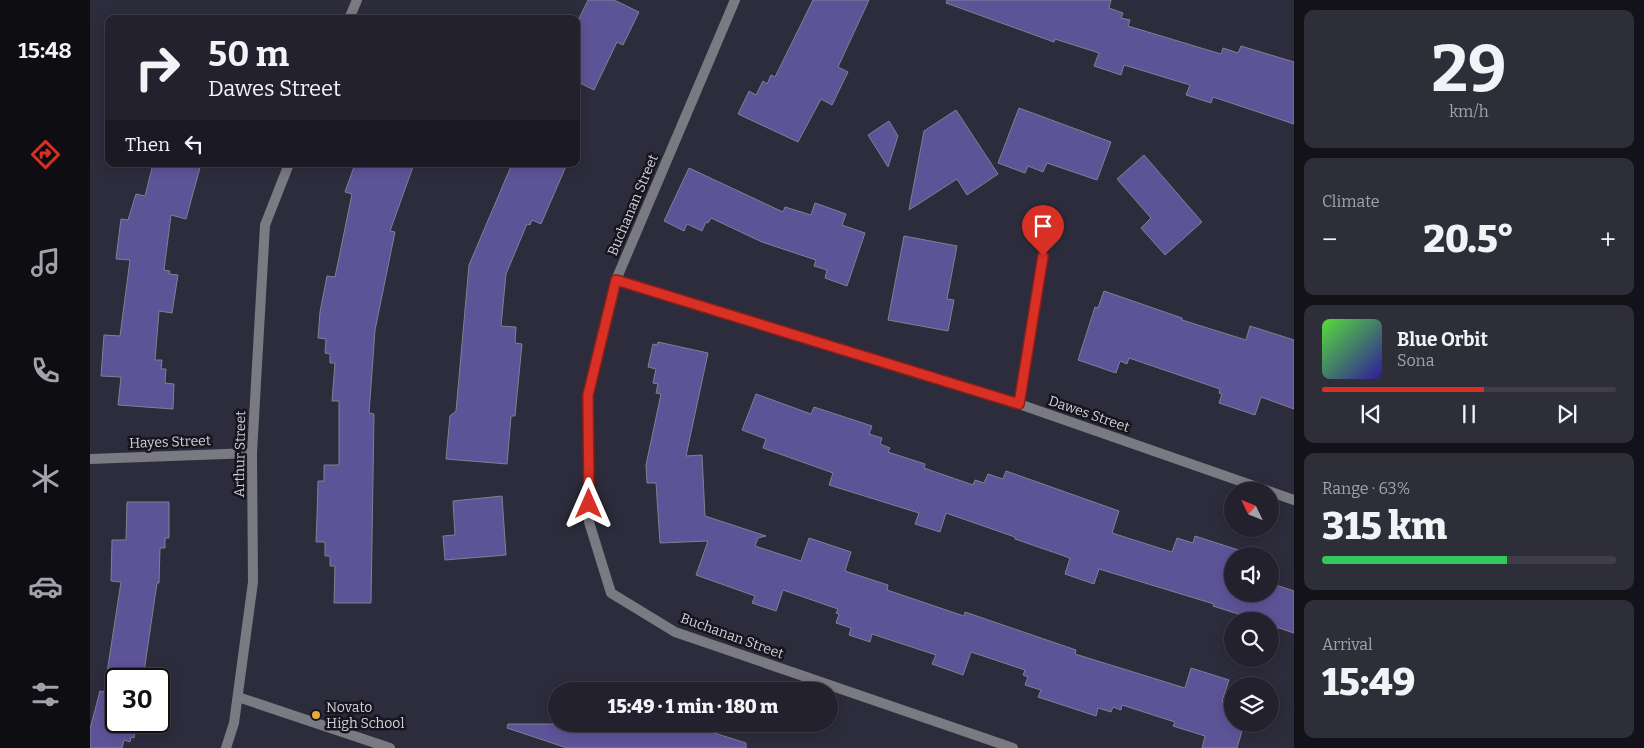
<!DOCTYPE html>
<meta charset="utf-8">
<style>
:root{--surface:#22212d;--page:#2e2e39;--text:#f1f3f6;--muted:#a2a3aa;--line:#3f3e49;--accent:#d93025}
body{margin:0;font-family:Bitter,serif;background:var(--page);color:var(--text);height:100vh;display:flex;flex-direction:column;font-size:19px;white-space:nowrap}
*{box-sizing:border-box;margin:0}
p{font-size:16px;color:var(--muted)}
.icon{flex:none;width:28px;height:28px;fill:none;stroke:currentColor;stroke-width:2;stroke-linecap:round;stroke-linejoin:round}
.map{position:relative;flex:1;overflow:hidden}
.side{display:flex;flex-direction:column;gap:10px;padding:10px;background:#131219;width:350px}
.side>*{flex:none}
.banner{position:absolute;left:15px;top:15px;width:475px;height:152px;border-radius:10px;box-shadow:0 2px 12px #0003,0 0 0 1px var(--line);background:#22212d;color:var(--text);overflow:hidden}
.needle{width:32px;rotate:313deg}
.fabs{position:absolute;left:1134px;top:482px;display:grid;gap:10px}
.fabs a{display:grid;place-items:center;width:55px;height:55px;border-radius:50%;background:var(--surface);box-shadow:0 2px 12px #0003,0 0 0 1px var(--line);font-size:25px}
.speed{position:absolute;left:15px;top:668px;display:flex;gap:10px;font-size:25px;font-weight:700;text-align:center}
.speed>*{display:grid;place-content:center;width:65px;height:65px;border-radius:50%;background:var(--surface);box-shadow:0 2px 12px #0003,0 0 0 1px var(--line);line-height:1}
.speed .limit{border:2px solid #111;border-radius:8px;background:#fff;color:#111}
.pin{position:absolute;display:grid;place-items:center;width:42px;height:42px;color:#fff;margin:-51px -21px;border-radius:50% 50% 50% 0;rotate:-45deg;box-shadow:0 0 5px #0007}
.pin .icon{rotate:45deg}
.me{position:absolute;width:55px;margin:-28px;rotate:0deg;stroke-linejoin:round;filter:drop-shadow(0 0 4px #0008)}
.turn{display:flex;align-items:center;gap:18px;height:105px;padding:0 20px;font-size:22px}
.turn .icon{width:65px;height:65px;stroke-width:2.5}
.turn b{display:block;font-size:35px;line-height:42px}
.then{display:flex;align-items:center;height:48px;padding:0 20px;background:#0003;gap:10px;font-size:19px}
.big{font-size:38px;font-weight:800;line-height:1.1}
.side .card{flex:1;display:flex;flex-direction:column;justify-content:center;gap:8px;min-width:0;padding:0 18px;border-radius:10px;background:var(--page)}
.side .dial{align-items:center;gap:0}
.dial b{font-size:65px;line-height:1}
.song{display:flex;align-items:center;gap:15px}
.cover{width:60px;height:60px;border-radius:8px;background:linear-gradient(135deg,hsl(110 70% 55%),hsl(250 70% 35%))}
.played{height:5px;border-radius:2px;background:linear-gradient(90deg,var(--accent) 55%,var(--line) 55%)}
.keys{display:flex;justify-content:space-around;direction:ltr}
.heat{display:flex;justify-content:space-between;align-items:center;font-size:28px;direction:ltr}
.charge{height:8px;border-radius:4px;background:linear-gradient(90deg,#34c759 63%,var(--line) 0)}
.trip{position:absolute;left:458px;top:682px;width:290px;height:50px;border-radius:25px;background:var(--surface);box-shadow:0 2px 12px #0003,0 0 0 1px var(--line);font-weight:800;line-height:50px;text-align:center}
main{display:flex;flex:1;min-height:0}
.menu{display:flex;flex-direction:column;width:90px;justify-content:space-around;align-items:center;background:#0e0d12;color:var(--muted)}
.menu .icon{width:35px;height:35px}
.menu .active{color:var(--accent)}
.menu b{font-size:22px;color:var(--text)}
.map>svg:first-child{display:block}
.building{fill:#5d5498;stroke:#807f93}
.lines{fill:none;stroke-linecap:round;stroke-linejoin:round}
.lane{stroke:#7a7a83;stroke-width:10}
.street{stroke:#7a7a83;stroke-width:10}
.route-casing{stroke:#8d1f18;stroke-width:12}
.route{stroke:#d93025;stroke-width:9}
.poi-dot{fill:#eaaa38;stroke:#16151d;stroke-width:2}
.labels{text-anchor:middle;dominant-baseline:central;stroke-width:5;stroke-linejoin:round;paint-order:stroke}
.street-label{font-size:14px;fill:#d0d0db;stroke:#16151d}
.poi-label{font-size:14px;fill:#d0d0db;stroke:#16151d;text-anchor:start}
</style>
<main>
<nav class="menu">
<b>15:48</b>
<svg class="icon active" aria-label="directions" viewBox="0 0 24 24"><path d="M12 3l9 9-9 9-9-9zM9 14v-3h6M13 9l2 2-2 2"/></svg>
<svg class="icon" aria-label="music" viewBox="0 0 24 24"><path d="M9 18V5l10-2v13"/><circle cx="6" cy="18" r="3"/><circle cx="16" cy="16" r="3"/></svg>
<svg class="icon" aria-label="phone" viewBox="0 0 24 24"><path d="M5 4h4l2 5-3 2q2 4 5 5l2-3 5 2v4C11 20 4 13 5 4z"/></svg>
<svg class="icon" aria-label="climate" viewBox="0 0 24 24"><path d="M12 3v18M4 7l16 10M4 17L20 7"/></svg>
<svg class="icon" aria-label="car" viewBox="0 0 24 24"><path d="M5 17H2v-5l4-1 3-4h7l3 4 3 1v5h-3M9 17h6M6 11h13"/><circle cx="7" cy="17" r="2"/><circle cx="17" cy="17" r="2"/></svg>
<svg class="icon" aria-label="filters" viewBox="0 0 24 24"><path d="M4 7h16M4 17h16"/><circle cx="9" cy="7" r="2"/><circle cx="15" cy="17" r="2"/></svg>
</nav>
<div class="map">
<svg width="1204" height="748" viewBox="0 0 1204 748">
<rect width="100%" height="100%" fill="#2d2c3c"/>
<!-- building -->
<path class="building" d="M498 0H524L549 12 533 45 527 42 504 90 486 81V25Z
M723 0H779L748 67 758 72 742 105 731 99 708 142 648 114 659 91 666 95 673 81 677 84 681 75 685 77Z
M857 0H1021L1019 8 1033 13 1031 18 1040 20 1038 26 1131 54 1133 48 1148 53 1151 46 1204 62V124L1123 97 1121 103 1096 95 1100 85 1034 65 1031 75 1004 66 1009 53 965 39 964 42 856 3Z
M929 108 1021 142 1007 180 957 163 953 172 938 166 935 173 908 163Z
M866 110 908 174 877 195 867 179 819 210 834 131Z
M799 121 808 136 798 167 778 135Z
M1054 155 1112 222 1075 255 1051 228 1061 218 1027 179Z
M63 164H111L96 219 81 215 74 270 80 271 79 274 88 275 82 313 69 311 65 360H72L71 369H76L75 383 84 384 83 409 28 405 31 377 11 376 14 335 30 336 40 260 26 259 31 219 38 220 46 194 55 196Z
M265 164H324L300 231 305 232 285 330 279 413 284 414 281 603H244L245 566H240V556H235V542H226L227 516 228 481H234V465H249V401H242L245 363H240V354L235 353 236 339 228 338 230 312 237 276 245 277 262 194 255 192Z
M422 164H477L451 224 442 220 440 225 437 224 416 274 411 326 426 327 425 343 432 344 425 416H421L417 464 356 459 360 416 366 411 379 265Z
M599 168 693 212 695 207 721 215 725 203 756 214 752 225 775 233 757 286 735 278 737 270 724 266 726 260 672 242 621 218 618 223 616 222 612 231 597 224 594 231 574 221Z
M814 236 867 246 857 299 864 300 858 331 798 320Z
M1014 291 1092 318V320L1156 340 1160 326 1204 340V409L1171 397 1165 415 1129 403 1132 394 1129 393 1130 389 1039 358 1037 364 1030 361 1026 373 988 360 1005 307 1008 308Z
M568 342 618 353 596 456 612 455 615 516 676 536 668 538 665 546 711 561 719 538 761 552 755 571 798 585 797 590 874 616 875 612 986 650 985 654 1095 688 1101 668 1139 680 1132 701 1142 705V724H1154L1147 748H1112L1115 736 1083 726 1085 722 1032 705 1031 710 1023 707 1021 712 1008 708 1006 716 948 697 951 690 935 685 938 677 933 675 935 670 881 652 873 675 842 664 846 655 782 634 780 642 759 635 761 628 746 623 749 614 746 613 748 609 693 590 686 611 662 603 665 596 606 575 618 541 570 543 566 483H557L556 465 571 394 566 393 568 384 563 383 566 369 558 367 563 344 567 345Z
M666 394 721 414 724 407 782 426 779 434 792 438 790 444 800 448 798 452 835 464 834 468 883 485 885 480 894 483 898 474 913 479 916 471 1029 511 1022 533 1082 552 1087 538 1103 543 1105 536 1167 556H1142V594H1180V583L1204 591V633L1180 625V621H1170L1123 606 1124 604 1009 569 1004 584 975 574 980 558 925 539V537L856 513 850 532 825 524 829 513 739 485 743 473 673 448 676 439 652 430Z
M412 496 416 555 355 560 353 536 365 535 363 501Z
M37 502H79V538H75V548H70L69 583H67L53 679H26V721H46L44 738 41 737 40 742 34 740 32 748H0V729L10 691 14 692 31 582 21 581 22 540H36Z
M418 724H596L656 743V748H477L417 728Z"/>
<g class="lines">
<!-- lane -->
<path class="lane" d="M148 697 300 748"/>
<!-- street -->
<path class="street" d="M645 0 526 280 498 395 499 522 521 593 585 632 923 748
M259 19 267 0
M526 280 929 404 1204 500
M929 404 953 256
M0 459 162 453
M136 748 144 723 163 582 162 453 175 225 199 164"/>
</g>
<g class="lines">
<defs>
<path id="route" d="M499 504 498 395 526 280 929 404 953 256"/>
</defs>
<!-- route casing -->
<use href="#route" class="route-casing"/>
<!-- route -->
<use href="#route" class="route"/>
</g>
<!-- markers -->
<circle class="poi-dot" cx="226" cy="715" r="5"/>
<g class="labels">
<!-- street labels -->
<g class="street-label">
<text transform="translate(543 205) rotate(-67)">Buchanan Street</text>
<text transform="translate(999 414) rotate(19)">Dawes Street</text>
<text transform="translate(80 442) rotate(-2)">Hayes Street</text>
<text transform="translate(150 454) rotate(-89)">Arthur Street</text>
<text transform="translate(642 636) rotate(20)">Buchanan Street</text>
</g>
<!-- poi labels -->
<g class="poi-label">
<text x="236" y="707">Novato<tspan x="236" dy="16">High School</tspan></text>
</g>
</g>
</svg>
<div class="fabs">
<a><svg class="needle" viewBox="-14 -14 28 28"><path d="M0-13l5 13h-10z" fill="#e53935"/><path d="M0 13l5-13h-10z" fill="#a2a3aa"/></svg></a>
<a><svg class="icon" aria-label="sound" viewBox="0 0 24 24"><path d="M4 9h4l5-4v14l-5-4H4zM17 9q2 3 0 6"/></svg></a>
<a><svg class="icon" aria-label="search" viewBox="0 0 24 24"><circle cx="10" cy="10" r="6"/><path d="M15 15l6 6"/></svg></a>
<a><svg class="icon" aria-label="layers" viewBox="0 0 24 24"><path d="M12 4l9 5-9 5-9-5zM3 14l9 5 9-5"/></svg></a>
</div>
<div class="speed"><div class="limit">30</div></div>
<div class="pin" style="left:953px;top:256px;background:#d93025"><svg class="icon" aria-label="arrive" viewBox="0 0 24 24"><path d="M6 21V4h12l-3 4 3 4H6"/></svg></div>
<svg class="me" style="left:499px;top:504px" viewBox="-20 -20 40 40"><path d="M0-17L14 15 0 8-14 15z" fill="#d93025" stroke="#fff" stroke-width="4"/></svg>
<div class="trip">15:49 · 1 min · 180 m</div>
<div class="banner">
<div class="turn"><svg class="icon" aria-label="right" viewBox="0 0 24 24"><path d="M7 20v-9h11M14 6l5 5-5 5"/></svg><div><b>50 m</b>Dawes Street</div></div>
<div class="then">Then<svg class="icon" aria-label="left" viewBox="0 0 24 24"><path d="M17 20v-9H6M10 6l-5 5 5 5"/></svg></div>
</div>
</div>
<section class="side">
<div class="card dial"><b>29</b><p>km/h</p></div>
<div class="card"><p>Climate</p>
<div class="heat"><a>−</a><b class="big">20.5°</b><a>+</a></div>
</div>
<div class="card">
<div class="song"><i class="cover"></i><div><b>Blue Orbit</b><p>Sona</p></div></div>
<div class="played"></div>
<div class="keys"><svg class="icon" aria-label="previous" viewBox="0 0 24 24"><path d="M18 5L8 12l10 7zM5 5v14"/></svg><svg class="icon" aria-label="pause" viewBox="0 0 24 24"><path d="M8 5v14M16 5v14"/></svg><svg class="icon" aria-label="next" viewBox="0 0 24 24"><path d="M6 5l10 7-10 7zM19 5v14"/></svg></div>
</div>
<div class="card"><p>Range · 63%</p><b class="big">315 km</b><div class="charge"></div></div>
<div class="card"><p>Arrival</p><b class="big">15:49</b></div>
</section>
</main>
